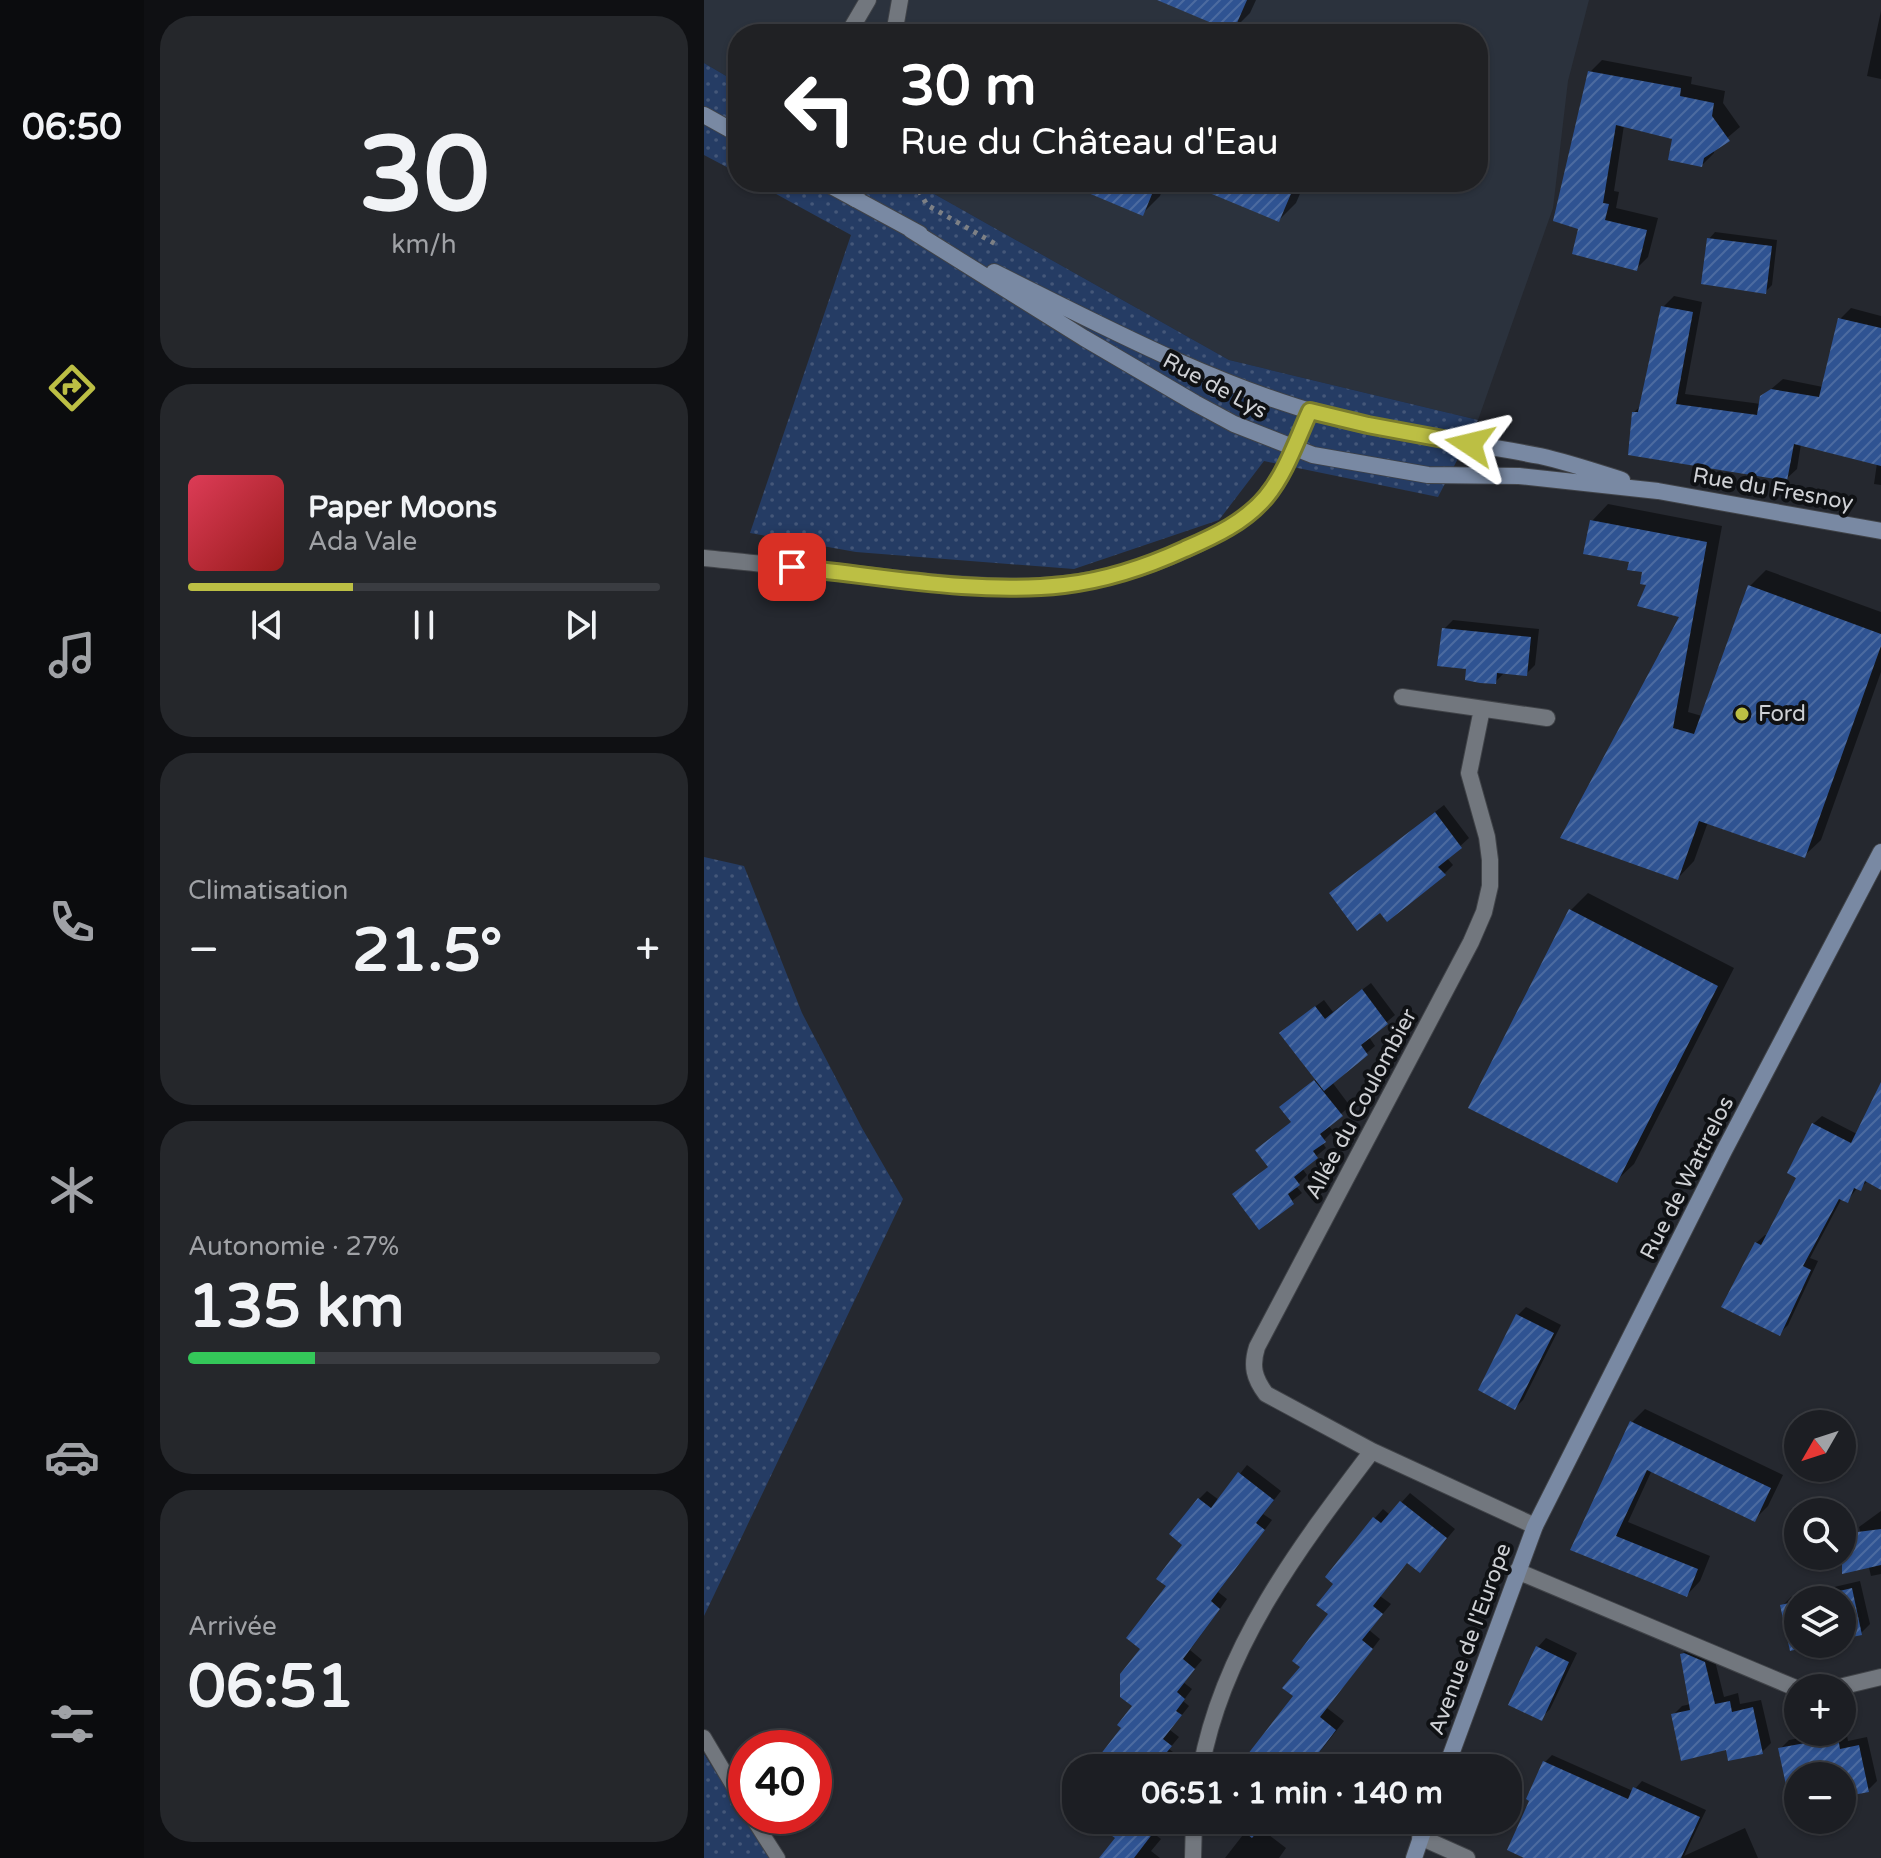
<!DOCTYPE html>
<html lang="fr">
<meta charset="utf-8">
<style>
:root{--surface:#1c1e23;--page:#25272b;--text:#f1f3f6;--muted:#a0a2a6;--line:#3a3c41;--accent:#bcbf44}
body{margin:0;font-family:"Varela Round",sans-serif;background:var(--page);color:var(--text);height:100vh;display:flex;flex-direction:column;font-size:30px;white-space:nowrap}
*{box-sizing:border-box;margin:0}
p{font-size:26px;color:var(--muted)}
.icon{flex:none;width:44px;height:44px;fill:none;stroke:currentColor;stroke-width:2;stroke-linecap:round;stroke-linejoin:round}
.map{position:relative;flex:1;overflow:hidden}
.drawer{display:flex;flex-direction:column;gap:16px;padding:16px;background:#0f1013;width:560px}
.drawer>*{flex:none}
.top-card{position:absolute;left:24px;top:24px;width:760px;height:168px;border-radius:32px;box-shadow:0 2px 6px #0004,0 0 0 2px var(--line);background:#202124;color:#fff;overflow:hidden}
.needle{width:52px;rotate:231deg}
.buttons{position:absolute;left:1080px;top:1410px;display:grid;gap:16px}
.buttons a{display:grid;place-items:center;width:72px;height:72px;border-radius:50%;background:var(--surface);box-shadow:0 2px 6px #0004,0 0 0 2px var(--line);font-size:40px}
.speed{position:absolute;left:24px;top:1730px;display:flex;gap:16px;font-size:40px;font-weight:700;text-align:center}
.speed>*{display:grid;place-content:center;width:104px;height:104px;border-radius:50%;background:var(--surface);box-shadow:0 2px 6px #0004,0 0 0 2px var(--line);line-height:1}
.speed .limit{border:12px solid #d22;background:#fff;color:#111}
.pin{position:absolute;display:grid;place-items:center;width:68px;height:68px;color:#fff;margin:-34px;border-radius:16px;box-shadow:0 4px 12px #0006}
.me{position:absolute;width:88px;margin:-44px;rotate:280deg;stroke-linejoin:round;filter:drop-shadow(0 0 6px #0008)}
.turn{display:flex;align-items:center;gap:28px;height:168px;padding:0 40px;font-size:36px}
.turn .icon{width:104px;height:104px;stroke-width:2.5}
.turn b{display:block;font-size:56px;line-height:68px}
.big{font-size:60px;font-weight:700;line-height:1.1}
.drawer .widget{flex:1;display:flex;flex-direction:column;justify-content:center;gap:12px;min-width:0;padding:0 28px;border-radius:32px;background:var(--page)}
.drawer .dial{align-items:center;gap:0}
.dial b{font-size:104px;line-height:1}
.song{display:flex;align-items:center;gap:24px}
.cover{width:96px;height:96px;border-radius:12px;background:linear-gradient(135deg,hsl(350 70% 55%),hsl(0 70% 35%))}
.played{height:8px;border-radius:4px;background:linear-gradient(90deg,var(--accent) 35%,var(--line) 35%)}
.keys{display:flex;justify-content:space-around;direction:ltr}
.heat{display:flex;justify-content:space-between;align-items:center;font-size:44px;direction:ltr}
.charge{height:12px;border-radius:6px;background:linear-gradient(90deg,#34c759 27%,var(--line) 0)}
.trip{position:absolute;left:358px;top:1754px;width:460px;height:80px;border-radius:32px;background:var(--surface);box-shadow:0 2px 6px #0004,0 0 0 2px var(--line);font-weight:700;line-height:80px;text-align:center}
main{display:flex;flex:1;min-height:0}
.dock{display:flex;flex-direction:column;width:144px;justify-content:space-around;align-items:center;background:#0b0c0e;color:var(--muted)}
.dock .icon{width:56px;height:56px}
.dock .current{color:var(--accent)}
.dock b{font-size:36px;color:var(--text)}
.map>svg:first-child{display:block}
.built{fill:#2b323d}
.grass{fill:url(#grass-dots)}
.shadow{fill:#0007}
.building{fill:url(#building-hatch)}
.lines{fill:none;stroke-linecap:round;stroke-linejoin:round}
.lane-casing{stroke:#404348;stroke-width:16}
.street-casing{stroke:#404348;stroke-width:18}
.secondary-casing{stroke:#404348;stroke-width:18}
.path{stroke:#7d8085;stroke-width:5;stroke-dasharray:4 6;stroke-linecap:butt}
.lane{stroke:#72777e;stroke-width:14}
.street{stroke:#72777e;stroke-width:16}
.secondary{stroke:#7989a3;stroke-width:16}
.route-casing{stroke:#7a7c2c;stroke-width:20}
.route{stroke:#bcbf44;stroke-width:14}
.poi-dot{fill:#bcbf44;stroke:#0f1114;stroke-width:3}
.labels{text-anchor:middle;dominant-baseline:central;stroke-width:8;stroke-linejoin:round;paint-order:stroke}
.street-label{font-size:22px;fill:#cfd1d5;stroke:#0f1114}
.poi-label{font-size:22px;fill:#cfd1d5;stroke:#0f1114;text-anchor:start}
</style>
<main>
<nav class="dock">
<b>06:50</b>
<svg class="icon current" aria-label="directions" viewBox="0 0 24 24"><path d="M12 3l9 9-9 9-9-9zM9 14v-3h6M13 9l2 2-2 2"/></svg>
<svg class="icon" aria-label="music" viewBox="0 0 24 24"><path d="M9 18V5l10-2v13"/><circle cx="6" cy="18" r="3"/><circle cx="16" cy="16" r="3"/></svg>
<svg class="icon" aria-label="phone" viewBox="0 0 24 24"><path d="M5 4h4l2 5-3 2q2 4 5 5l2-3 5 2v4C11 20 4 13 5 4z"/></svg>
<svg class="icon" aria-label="climate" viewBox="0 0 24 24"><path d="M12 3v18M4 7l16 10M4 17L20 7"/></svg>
<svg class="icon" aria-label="car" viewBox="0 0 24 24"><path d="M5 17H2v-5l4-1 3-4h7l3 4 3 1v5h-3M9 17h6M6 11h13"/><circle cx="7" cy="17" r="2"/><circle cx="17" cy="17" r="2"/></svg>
<svg class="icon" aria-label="filters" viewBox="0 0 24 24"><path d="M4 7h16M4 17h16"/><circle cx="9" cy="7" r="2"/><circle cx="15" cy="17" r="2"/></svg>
</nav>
<section class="drawer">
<div class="widget dial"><b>30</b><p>km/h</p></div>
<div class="widget">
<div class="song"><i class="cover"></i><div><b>Paper Moons</b><p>Ada Vale</p></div></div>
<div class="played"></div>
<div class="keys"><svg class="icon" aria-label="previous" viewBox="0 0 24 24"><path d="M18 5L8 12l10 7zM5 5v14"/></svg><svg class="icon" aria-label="pause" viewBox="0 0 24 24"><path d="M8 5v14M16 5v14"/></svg><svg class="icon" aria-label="next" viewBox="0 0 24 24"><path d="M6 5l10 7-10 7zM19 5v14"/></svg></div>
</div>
<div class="widget"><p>Climatisation</p>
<div class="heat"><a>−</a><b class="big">21.5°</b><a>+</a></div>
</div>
<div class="widget"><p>Autonomie · 27%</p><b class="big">135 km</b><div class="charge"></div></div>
<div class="widget"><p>Arrivée</p><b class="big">06:51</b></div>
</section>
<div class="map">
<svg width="1177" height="1858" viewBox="0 0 1177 1858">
<defs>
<pattern id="grass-dots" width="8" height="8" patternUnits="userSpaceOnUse" patternTransform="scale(2)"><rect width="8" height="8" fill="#253c64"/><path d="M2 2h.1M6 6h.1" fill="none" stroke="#445779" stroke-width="1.8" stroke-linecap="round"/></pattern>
<pattern id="building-hatch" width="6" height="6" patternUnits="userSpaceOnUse" patternTransform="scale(2)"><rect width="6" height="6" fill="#2f5392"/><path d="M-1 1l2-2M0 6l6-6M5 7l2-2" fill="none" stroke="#4c6ba0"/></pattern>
</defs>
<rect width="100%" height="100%" fill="#25282f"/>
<!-- built -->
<path class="built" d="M0 0H885L864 81 849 208 774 420 525 360 209 182H774V34H34V83L0 63Z"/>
<!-- grass -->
<path class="grass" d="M0 63 34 83V173L0 155Z
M50 182H209L525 360 774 420 734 497 560 461 515 520 370 569 152 552 46 533 147 235Z
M0 857 40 866 98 1013 158 1128 199 1199 0 1616Z
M0 1754 68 1858H0Z"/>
<!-- shadow -->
<path class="shadow" d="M457 0H552L546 13 529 30Z
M1177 11V79L1163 76Z
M898 60 988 77 987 84 1021 91 1019 103 1036 127 1010 149V153L998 165 970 137 920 125 910 191 915 192 912 208 954 218 944 257 932 269 876 227 886 72Z
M360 182H461L456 196 438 214Z
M482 182H601L592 203 575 220Z
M1011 232 1073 240 1068 285 1062 291 1005 239Z
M970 296 998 302 981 394 1057 404 1058 397 1079 379 1119 387 1136 319 1147 308 1177 316V485L1170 484 1173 463 1097 444 1093 469 1082 479 930 412 938 405 959 307Z
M904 504 1018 526 984 712 998 716 1046 586 1062 570 1177 612V672L1117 840 1100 856 1004 822 990 861 974 878 859 837 978 616 945 584 940 571 888 521Z
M749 620 835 629 831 665 822 674 800 673 791 682 764 667 740 629Z
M740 805 765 838 743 858 749 865 740 874 676 910 636 885Z
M884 893 1030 968 930 1164 912 1181 867 910Z
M667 983 691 1015 665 1037 671 1046 628 1082 646 1106 624 1125 629 1131 618 1142 622 1148 598 1168 603 1175 592 1186 598 1193 555 1227 565 1166 588 1121 578 1107 612 1079 585 1026 620 1000 629 1012Z
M1177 1115V1178L1164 1181 1156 1188 1154 1187 1143 1201 1138 1198 1106 1258 1114 1261 1084 1325 1076 1333 1052 1243 1061 1235 1064 1236 1095 1177 1109 1124 1118 1116 1153 1134Z
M822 1307 857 1325 819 1400 811 1408 814 1315Z
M941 1409 1079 1475 1064 1506 1051 1519 948 1470 924 1522 1006 1556 996 1581 983 1595 868 1549 928 1422Z
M543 1465 577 1491 559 1514 568 1520 514 1592 523 1599 486 1650 498 1660 479 1682 488 1689 479 1701 485 1706 466 1730 475 1737 465 1749 490 1768H398L431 1706 439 1649 481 1544 495 1499 503 1491 515 1500Z
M706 1493 751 1529 724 1561H704L676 1596 687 1604 665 1630 676 1639 623 1708 640 1721 603 1768H535L592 1696 599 1666 627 1614 632 1584 624 1577 671 1518 679 1509 686 1515Z
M1177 1511V1574L1167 1576 1155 1527Z
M1156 1581 1166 1624 1157 1633 1147 1635 1148 1640 1139 1648 1109 1644H1138V1600H1094V1644H1105L1087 1648 1078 1606 1087 1597Z
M842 1638 873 1653 846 1709 837 1718 834 1647Z
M987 1646 1009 1653 1020 1697 1034 1693 1036 1704 1057 1700 1067 1743 1058 1752 1023 1748 969 1715 978 1706 987 1704 978 1654Z
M1138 1730H1142L1144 1741 1163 1737 1173 1781 1164 1790 1138 1795V1776H1094V1817L1091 1818 1076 1749 1085 1740Z
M848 1755 929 1791 938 1781 1002 1810 980 1856 1041 1828 1054 1858H825L841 1762Z
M391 1820H459L449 1833 457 1839 447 1851 456 1858H398L413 1837Z
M528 1820H562L556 1828 582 1848 575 1858H521L542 1831Z"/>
<!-- building -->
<path class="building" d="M453 0H543L529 32Z
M884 71 977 88 976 96 1010 103 1008 116 1026 141 1000 158 998 167 964 160 968 139 912 125 899 203 905 204 901 220 943 230 933 271 868 254 874 229 849 221Z
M358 182H453L439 216Z
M479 182H592L575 222Z
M1003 238 1068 246 1062 294 997 284Z
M957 306 989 312 972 404 1053 415 1056 396 1067 389 1115 397 1134 318 1177 328V466L1090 444 1083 481 924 455 928 412H934Z
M886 520 1003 542 969 728 990 734 1044 585 1177 634V646L1101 858 995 821 974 880 856 838 975 617 933 606 942 585 936 584 938 572 923 570 925 562 879 554Z
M738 628 827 637 823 676 793 673 792 684 776 683 761 680 762 669 733 666Z
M731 812 758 848 734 867 742 875 683 922 676 913 653 931 625 893Z
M865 909 1014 986 913 1183 764 1108Z
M658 989 684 1024 657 1045 664 1055 620 1091 575 1033 611 1006 621 1019Z
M610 1080 639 1116 616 1134 622 1142 609 1151 614 1158 590 1177 596 1185 584 1194 590 1204 555 1230 528 1194 564 1167 551 1150 587 1122 575 1107Z
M1177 1082V1190L1161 1181 1157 1191 1150 1188 1144 1203 1135 1199 1099 1266 1107 1270 1076 1336 1017 1307 1051 1242 1057 1245 1092 1178 1083 1173 1108 1123 1147 1143Z
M812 1314 850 1333 811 1410 774 1390Z
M926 1421 1067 1488 1051 1522 943 1470 912 1536 994 1569 983 1597 866 1550Z
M534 1472 570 1500 552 1523 561 1530 507 1601 516 1609 479 1659 491 1669 473 1692 481 1699 472 1711 478 1715 459 1739 468 1746 458 1758 471 1768H395L389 1764 417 1728 413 1725 428 1706 416 1697V1674L436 1649 422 1638 462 1586 452 1579 478 1545 465 1534 494 1498 507 1508Z
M696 1501 743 1538 716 1573 703 1563 669 1606 679 1614 658 1640 669 1649 616 1717 632 1730 603 1768H533L589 1696 578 1688 596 1667 588 1661 624 1614 612 1605 629 1584 621 1577 669 1517 677 1523Z
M1177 1529V1565L1138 1574V1534Z
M1148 1588 1158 1635 1138 1639V1600H1098Z
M1094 1601V1644H1138V1641L1140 1650 1109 1657 1107 1646 1086 1651 1076 1605Z
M832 1646 865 1662 838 1721 804 1705Z
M980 1653 1001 1662 1011 1704 1026 1701 1028 1712 1049 1707 1059 1754 1024 1761 1022 1750 977 1761 967 1714 986 1710 976 1654Z
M1134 1737 1136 1749 1155 1745 1165 1792 1138 1797V1776H1094V1807L1087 1808 1074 1748Z
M839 1761 924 1799 929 1787 996 1817 977 1858H820L803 1850 825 1801 822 1799Z
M387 1820H459L430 1858H395L411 1838Z
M525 1820H563L548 1838Z"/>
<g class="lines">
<defs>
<path id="lane" d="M0 1737 42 1808
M47 1816 74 1858"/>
<path id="street" d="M144 34 164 0
M190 34 196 0
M151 199 156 182
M0 558C57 564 113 569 170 576 288 589 381 600 492 545 517 532 542 520 561 497 582 473 593 439 606 411
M698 697 843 718
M668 1451 831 1526
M813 1571 1094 1689
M1131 1688 1177 1677
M497 1768C519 1647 596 1546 668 1451L562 1394C550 1378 547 1366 553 1347L767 942 780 912 786 886V860L783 837 765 773 778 709
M716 1837 763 1858
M489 1858 490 1820"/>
<path id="secondary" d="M0 115 34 134
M120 182 216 234
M207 230 380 338 491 403 530 424 609 455 724 475 815 476 954 491 1177 531
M290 272C397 325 505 383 620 415 691 434 764 442 836 456 863 462 890 471 918 480
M742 1768 831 1526 1020 1151 1177 852
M710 1858 723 1820"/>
</defs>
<!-- lane casing -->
<use href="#lane" class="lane-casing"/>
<!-- street casing -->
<use href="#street" class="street-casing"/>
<!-- secondary casing -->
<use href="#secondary" class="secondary-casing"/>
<!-- path -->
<path class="path" d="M210 182 223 205 295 246"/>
<!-- lane -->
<use href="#lane" class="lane"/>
<!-- street -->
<use href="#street" class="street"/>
<!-- secondary -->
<use href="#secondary" class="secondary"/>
</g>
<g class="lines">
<defs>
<path id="route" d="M88 567C177 576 271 595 360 585 403 580 442 567 481 549 511 536 541 522 562 497 582 473 593 439 606 411L664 425 766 444"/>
</defs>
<!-- route casing -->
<use href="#route" class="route-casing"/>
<!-- route -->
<use href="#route" class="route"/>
</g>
<!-- markers -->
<circle class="poi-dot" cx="1038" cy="714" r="8"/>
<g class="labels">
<!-- street labels -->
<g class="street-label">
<text transform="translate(511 386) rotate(28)">Rue de Lys</text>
<text transform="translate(1069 489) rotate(10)">Rue du Fresnoy</text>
<text transform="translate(657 1104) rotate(-62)">Allée du Coulombier</text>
<text transform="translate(983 1178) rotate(-63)">Rue de Wattrelos</text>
<text transform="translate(766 1639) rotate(-70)">Avenue de l'Europe</text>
</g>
<!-- poi labels -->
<g class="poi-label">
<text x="1054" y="714">Ford</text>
</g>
</g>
</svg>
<div class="buttons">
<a><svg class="needle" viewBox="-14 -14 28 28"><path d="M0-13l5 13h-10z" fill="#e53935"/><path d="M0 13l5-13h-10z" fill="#a0a2a6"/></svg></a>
<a><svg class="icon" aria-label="search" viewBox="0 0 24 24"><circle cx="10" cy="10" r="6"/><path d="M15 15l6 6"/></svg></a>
<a><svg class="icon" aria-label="layers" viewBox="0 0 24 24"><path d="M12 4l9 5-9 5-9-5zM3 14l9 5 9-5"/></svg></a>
<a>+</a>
<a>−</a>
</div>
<div class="speed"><div class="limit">40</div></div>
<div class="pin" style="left:88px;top:567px;background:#d93025"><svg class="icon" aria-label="arrive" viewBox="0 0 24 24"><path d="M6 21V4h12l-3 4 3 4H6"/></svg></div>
<svg class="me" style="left:766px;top:444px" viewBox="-20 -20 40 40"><path d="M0-17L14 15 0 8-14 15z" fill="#bcbf44" stroke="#fff" stroke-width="4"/></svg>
<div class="trip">06:51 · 1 min · 140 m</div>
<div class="top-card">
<div class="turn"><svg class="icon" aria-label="left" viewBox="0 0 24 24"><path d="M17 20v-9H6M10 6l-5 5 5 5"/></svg><div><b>30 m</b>Rue du Château d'Eau</div></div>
</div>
</div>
</main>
